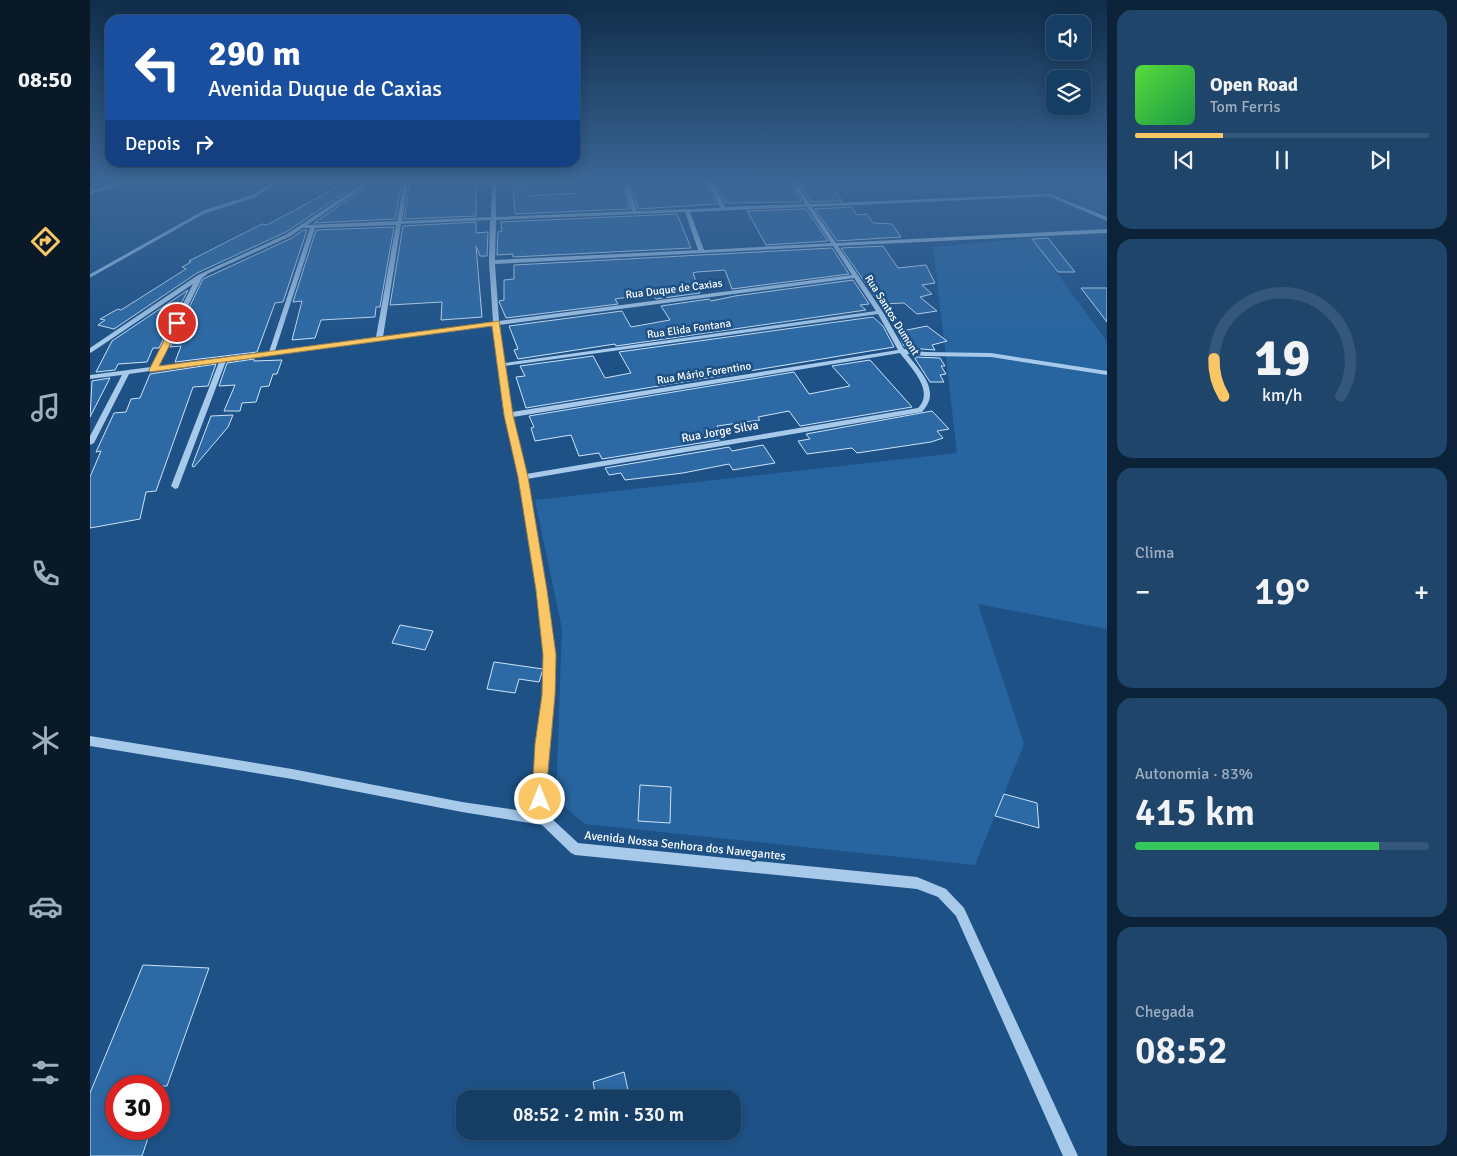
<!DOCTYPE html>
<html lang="pt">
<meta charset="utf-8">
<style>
:root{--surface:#163e65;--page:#1f456b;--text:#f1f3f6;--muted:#9eaebf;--line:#355779;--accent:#fac666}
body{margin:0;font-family:Signika,sans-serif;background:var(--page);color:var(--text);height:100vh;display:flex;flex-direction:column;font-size:19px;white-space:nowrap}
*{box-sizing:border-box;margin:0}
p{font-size:16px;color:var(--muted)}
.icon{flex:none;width:28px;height:28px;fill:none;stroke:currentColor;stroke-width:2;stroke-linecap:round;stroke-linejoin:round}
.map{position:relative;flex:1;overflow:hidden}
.drawer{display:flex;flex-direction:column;gap:10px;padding:10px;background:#0c2238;width:350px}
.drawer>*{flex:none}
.banner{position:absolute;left:15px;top:15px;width:475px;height:152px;border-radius:15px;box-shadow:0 2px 12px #0003,0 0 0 1px var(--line);background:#1a4fa0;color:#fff;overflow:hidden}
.buttons{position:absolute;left:956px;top:15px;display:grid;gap:10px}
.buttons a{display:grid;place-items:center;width:45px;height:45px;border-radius:10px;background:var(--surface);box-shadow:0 2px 12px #0003,0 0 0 1px var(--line);font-size:25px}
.speed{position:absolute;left:15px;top:1075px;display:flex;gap:10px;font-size:25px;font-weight:700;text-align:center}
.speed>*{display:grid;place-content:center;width:65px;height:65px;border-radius:50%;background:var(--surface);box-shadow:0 2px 12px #0003,0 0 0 1px var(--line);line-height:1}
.speed .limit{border:8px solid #d22;background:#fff;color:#111}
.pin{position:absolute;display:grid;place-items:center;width:42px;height:42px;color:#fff;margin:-21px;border:2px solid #fff;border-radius:50%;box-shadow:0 1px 5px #0007}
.me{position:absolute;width:55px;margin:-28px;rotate:0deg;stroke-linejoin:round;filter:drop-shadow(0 0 4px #0008)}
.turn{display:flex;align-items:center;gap:18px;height:105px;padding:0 20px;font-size:22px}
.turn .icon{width:65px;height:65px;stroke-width:2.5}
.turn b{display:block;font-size:35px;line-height:42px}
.then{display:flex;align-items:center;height:48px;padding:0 20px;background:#0003;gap:10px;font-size:19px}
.big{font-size:38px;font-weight:600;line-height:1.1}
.drawer .widget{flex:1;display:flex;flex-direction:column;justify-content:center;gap:8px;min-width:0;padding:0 18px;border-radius:15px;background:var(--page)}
.drawer .dial{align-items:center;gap:0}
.dial svg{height:130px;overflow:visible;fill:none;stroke:var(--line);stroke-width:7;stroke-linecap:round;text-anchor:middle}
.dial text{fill:var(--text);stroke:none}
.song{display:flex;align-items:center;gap:15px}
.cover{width:60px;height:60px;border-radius:8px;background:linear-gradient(135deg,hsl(110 70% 55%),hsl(140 70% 35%))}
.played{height:5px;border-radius:2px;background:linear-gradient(90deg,var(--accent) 30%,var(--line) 30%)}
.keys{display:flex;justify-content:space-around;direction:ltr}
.heat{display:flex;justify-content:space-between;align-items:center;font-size:28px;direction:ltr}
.charge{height:8px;border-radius:4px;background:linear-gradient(90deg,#34c759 83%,var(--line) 0)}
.trip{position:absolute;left:366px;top:1090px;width:285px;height:50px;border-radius:15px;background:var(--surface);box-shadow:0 2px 12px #0003,0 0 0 1px var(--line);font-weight:600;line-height:50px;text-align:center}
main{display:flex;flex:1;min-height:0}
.dock{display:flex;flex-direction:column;width:90px;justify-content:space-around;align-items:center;background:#091928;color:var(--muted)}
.dock .icon{width:35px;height:35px}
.dock .selected{color:var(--accent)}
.dock b{font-size:22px;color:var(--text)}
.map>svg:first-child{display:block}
.green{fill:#2765a0}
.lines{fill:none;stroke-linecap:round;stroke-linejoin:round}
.stream{stroke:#9bc6ed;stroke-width:3}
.building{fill:#2d6aa5;stroke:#cce3f8}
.minor{fill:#a7caeb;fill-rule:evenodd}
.route{fill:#fac666;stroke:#a28142}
.labels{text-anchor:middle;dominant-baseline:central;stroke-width:5;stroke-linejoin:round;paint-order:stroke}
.far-street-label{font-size:11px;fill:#fff;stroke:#1e5287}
.street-label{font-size:12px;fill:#fff;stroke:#1e5287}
</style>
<main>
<nav class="dock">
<b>08:50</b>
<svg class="icon selected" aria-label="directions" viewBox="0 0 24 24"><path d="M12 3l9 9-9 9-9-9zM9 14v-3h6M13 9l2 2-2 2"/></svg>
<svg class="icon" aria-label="music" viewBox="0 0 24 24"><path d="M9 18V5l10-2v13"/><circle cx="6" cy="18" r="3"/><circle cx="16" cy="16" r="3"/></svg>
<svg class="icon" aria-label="phone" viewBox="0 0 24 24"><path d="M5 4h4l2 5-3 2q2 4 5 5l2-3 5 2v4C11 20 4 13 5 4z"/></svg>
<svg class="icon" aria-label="climate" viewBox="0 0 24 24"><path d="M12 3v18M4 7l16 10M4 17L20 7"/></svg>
<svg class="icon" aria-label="car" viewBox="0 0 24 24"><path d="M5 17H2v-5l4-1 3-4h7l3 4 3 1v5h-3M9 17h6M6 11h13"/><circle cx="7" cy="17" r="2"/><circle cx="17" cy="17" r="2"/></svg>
<svg class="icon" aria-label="filters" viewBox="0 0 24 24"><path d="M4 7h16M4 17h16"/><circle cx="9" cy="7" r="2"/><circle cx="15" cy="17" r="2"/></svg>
</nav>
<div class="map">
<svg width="1017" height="1156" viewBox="0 0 1017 1156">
<rect width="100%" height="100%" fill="#1e5287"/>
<!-- green -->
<path class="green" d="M951 181H1017V215Z
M941 238 1017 341V629L888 604 934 744 885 865 495 824 466 799 472 629 445 500 867 453 843 247Z"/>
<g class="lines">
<!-- stream -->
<path class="stream" d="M0 276 114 212 164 196 187 181"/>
</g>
<!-- building -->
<path class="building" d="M259 181H273L196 232 107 273 24 329 8 325 15 320 10 319 28 309 31 310 96 269 92 267 101 262 99 261 172 224 177 225Z
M285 181H312L305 219 224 223Z
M320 181H386V216L314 219Z
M486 181H531L540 209 425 214 423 188 437 187 438 196 489 193Z
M539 181H611V184L617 183 626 204 548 209Z
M664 181H698L712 202 635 203 626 183Z
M708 181H738L752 201 721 202Z
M761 207 767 215 777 214 783 223 802 224 811 237 747 241 725 209Z
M716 209 738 241 676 245 657 211Z
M587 214 601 248 423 257V254L407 255 408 232 412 231 411 222Z
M386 222V233L398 232 397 256H390L386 246 392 317 351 320 352 302 300 305 313 226Z
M304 227 290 307H286L285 317 231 320 225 338 202 340 212 301 203 302 226 230Z
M213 230H217L193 302 185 303 167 352 85 362 91 346 80 347 113 279 202 238Z
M958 238 977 262 985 272H968L942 239Z
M793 246 808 268 836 265 845 283 832 285 842 294 830 297 847 311 827 314 814 303 790 304 751 248Z
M742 248 759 274 642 289 635 270 607 272 603 273 610 293 566 299 564 296 539 297 525 299 528 304 416 318 410 304 409 301 414 300V280L424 279V265Z
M763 280 779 304 770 305 776 310 526 346 525 344 428 359 424 350 428 349 419 326 532 311 541 327 580 320 571 306 619 299 621 301 645 296Z
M991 288H1017V322Z
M98 290 69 348H63L57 362 28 364 25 370 6 372 22 341Z
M783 317 793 326 804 347 436 408 426 377 435 376 430 366 503 356 515 378 541 373 529 352Z
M837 326 857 341 842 345 845 350 818 348 814 346 807 332Z
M824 357 850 358 855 366H851L856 374 850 375 854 382H840Z
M164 359V361L192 360 187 374H183L179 386 171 387 166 402 152 403 150 411H134L145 385 129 386 137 363Z
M780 360 822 407 710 426 699 411 668 417 670 420 627 426 635 439 512 459 509 453 489 456 481 435 445 441 441 428 444 427 439 416 704 372 719 394 760 386 742 366Z
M126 364 118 386 103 387 66 491 56 492 50 519 0 528V477L11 451 6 452 24 413 36 412 41 399 50 398 60 374Z
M20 378 0 417 2 381Z
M842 411 859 429 847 431 853 438 841 442 767 453 762 448 717 454 708 441 720 439 716 434Z
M143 415 138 427 104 467 102 466 121 416Z
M673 445 685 463 643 470 639 464 593 473 535 480 531 473 519 475 515 468 639 447 642 451Z
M310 625 343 631 335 650 302 643Z
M404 662 453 669 449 682 429 679 425 693 397 689Z
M550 785 581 787 580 823 548 821Z
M914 794 947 803 949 828 905 816Z
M53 965 119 968 77 1086H26V1129H61L52 1156H0V1093Z
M534 1072 540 1099H514L513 1095 506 1097 503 1082Z"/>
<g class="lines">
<!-- minor -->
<path class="minor" d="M7 181H13L0 190V187Z
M33 181H42L0 194V191Z
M277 181H283L217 225 307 221 314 181H318L312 221 401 217 402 181H406V217L542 211 533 181H537L547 211 630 208 618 181H623L635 207 715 204 700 181H705L720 204 960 194 1017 217V221L959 196 722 207 746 243 1017 229V233L748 246 793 312 814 349 835 352 901 353 1017 371V375L901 357 835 356 817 354C830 371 852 391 832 412L437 479 456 590 465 655 464 695 457 744 455 799 460 817 488 843 827 877 856 889 874 908 988 1156H973L866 916 848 897 827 889 485 855 481 853 452 825 372 812 202 779 0 746V736L202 769 372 802 448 813 443 799 447 744 454 695 455 655 448 590 429 477 415 415 403 326 136 361 88 488 85 489 81 486 129 362 66 370 63 372 60 371 39 374 4 443 0 445V436L32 375 0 379V375L61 367 103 284 2 352 0 353V348L108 275 197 234ZM717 207 741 243 614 250 600 212ZM595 212 608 250 405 260 406 220ZM400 220 399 262 403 322 293 337 311 224ZM306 225 286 337 185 351 225 228ZM212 228H220L179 352 68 366 112 278 119 273 201 236ZM743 246 762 275 409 321 405 264ZM764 278 786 311 415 363 409 325ZM788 314 808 350 422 412 415 366ZM810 353C821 368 845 391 828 408L436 474 423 417Z
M475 181H479V185H475Z"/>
</g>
<!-- sky -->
<linearGradient id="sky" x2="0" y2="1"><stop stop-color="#102d4a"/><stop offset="0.53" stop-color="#3b6696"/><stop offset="1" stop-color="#3b6696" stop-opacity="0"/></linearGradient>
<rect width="1017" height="343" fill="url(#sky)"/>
<!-- route -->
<path class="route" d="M87 320 91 323 69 366 409 321 423 415 438 477 457 590 466 655 465 695 455 804 450 806 444 804 442 799 445 744 452 695 453 655 446 590 428 477 414 415 402 326 60 372 59 370 83 323Z"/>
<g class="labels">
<!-- far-street labels -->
<g class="far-street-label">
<text transform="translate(584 289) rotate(-7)">Rua Duque de Caxias</text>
<text transform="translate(802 315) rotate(58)">Rua Santos Dumont</text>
<text transform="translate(599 329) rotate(-8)">Rua Elida Fontana</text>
<text transform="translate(614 373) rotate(-9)">Rua Mário Forentino</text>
</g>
<!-- street labels -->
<g class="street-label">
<text transform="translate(630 432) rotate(-10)">Rua Jorge Silva</text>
<text transform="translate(595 846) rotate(6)">Avenida Nossa Senhora dos Navegantes</text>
</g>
</g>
</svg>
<div class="buttons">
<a><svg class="icon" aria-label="sound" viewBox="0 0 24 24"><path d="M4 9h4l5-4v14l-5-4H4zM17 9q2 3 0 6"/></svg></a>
<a><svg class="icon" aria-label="layers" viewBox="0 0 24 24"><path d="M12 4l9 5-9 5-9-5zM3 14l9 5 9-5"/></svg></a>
</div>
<div class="speed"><div class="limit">30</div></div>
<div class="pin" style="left:87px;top:323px;background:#d93025"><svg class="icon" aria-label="arrive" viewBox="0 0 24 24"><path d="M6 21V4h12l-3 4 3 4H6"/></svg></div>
<svg class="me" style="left:450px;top:799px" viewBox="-20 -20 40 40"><circle r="17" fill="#fac666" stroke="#fff" stroke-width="3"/><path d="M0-11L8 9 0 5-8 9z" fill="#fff"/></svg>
<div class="trip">08:52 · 2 min · 530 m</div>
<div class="banner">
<div class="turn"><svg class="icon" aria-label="left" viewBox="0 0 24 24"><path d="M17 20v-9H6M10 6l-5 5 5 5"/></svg><div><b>290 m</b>Avenida Duque de Caxias</div></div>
<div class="then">Depois<svg class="icon" aria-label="right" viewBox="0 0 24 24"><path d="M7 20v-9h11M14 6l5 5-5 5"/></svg></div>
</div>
</div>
<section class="drawer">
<div class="widget">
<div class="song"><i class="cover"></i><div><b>Open Road</b><p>Tom Ferris</p></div></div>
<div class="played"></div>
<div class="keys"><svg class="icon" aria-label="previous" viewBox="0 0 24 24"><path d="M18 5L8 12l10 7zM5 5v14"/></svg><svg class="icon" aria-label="pause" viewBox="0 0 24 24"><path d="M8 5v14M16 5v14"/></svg><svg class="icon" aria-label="next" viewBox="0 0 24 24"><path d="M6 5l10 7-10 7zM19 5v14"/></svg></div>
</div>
<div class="widget dial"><svg viewBox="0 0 100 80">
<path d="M14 69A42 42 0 1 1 86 69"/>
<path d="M14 69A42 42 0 0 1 8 46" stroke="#fac666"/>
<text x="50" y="56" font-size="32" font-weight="700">19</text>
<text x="50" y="72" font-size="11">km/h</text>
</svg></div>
<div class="widget"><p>Clima</p>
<div class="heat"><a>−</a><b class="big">19°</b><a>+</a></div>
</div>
<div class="widget"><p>Autonomia · 83%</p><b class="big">415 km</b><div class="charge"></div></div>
<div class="widget"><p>Chegada</p><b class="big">08:52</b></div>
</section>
</main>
